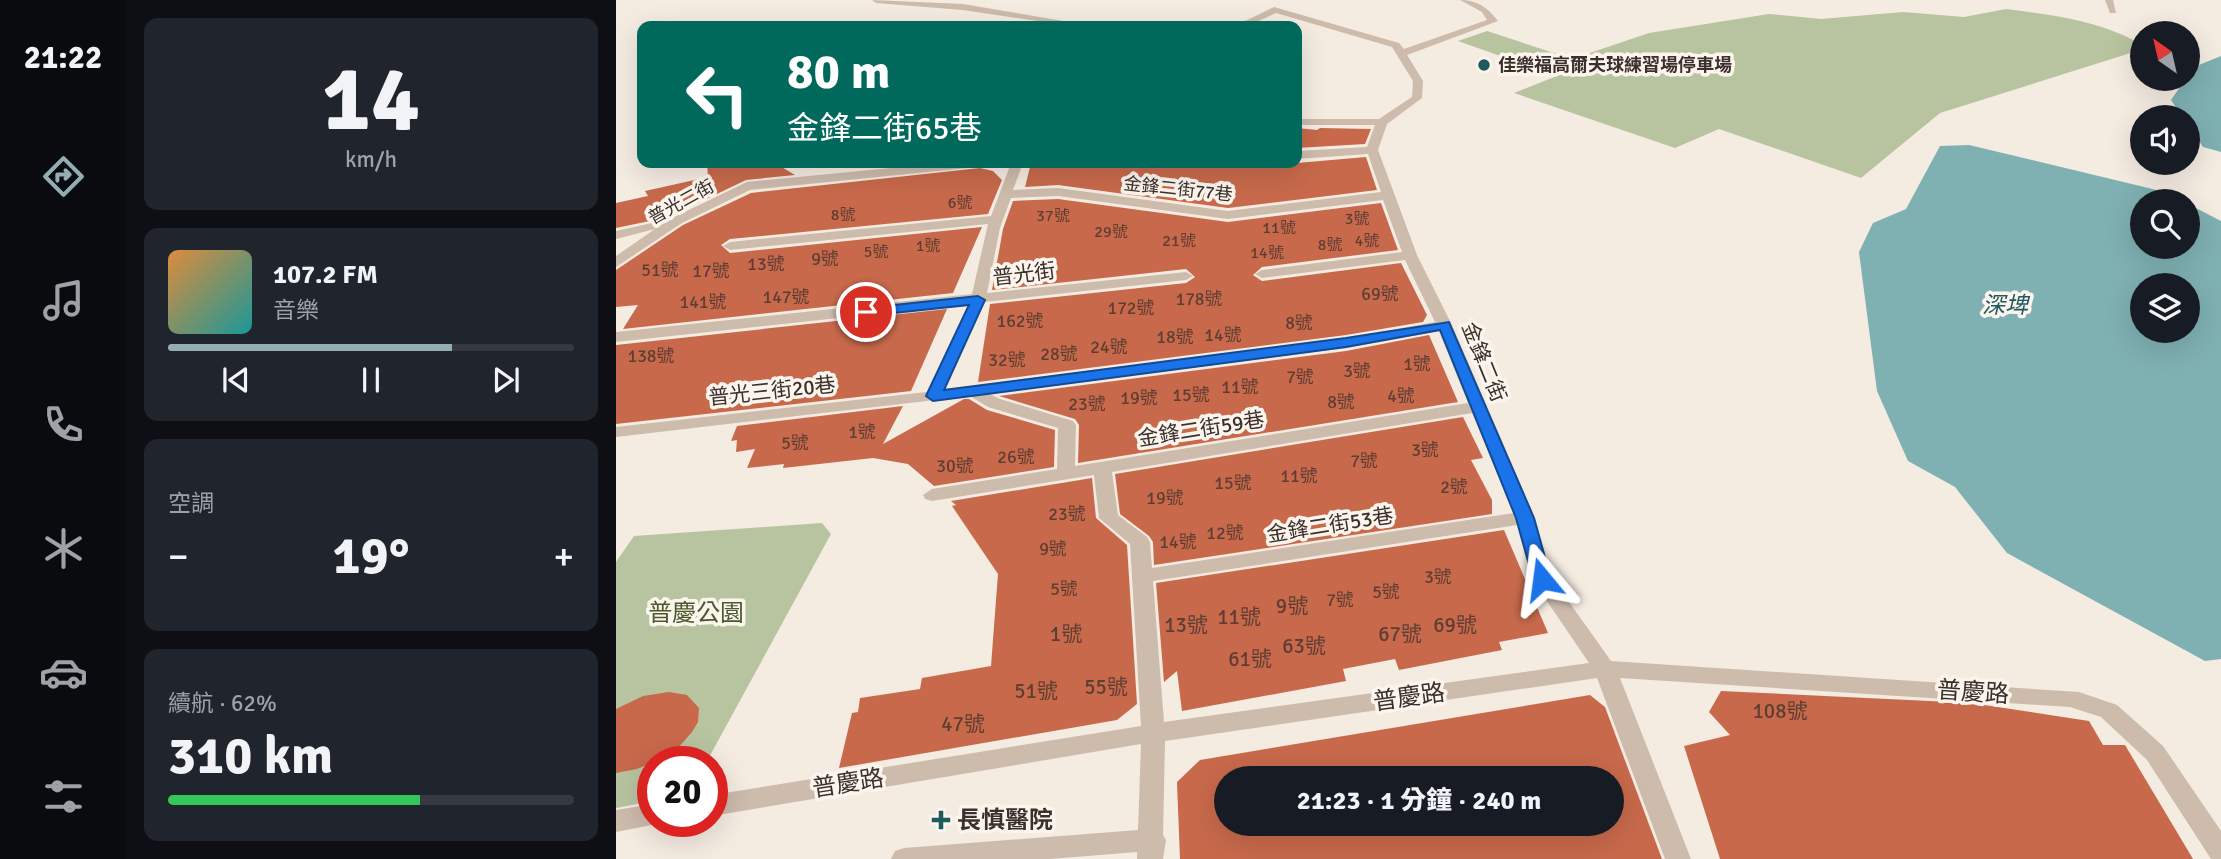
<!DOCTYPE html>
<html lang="zh-TW">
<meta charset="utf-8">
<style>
:root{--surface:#171b24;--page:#20242c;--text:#f1f3f6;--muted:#9ea1a6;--line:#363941;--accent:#92aeb2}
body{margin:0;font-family:Signika,"Noto Sans TC",sans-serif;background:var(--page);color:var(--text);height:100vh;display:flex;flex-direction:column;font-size:26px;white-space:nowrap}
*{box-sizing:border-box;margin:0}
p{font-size:23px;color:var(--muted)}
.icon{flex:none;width:38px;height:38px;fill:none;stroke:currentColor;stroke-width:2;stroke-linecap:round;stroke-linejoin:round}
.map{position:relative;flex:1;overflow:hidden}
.panel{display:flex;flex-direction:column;gap:18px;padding:18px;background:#0d0f14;width:490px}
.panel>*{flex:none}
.top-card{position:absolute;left:21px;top:21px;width:665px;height:147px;border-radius:14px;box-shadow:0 7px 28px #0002;background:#00695c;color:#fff;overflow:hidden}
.needle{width:46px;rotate:326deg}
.tools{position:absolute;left:1514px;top:21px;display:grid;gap:14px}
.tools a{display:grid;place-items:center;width:70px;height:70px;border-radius:50%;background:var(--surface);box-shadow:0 7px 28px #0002;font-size:35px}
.speed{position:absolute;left:21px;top:746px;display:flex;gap:14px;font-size:35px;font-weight:700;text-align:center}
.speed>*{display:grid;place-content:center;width:91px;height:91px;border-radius:50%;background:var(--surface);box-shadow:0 7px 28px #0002;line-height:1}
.speed .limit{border:10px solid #d22;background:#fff;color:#111}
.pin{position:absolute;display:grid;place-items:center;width:60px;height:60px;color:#fff;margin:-30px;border:4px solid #fff;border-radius:50%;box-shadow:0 2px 7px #0007}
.me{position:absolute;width:77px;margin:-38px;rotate:344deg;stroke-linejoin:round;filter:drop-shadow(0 0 5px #0008)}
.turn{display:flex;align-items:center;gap:24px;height:147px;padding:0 35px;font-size:32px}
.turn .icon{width:91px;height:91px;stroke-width:2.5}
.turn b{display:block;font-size:49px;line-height:60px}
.big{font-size:52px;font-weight:800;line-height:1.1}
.panel .tile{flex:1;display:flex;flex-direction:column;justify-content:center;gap:10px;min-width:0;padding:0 24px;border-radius:14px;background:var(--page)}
.panel .dial{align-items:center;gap:0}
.dial b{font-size:91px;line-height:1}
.song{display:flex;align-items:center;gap:21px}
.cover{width:84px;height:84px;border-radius:10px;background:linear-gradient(135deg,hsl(30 70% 55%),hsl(180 70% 35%))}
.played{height:7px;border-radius:4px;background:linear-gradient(90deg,var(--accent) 70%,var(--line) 70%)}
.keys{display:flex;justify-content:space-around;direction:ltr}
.heat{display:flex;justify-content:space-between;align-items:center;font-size:38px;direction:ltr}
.charge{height:10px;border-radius:5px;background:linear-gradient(90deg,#34c759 62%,var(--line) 0)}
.trip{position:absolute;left:598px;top:766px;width:410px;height:70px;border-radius:35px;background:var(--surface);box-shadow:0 7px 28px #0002;font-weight:800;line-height:70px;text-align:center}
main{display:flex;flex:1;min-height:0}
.tabs{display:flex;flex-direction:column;width:126px;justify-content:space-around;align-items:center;background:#090b0e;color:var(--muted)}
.tabs .icon{width:49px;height:49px}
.tabs .current{color:var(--accent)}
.tabs b{font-size:32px;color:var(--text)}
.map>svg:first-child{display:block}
.green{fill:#b8c4a0}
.water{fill:#7fb0b2;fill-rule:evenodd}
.building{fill:#c8694b;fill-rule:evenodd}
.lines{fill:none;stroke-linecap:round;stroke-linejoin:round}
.minor{fill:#cdbbac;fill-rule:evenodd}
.route{fill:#1a73e8;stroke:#114b97;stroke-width:2}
.poi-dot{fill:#1f5a5e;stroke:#fbf5ee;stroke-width:2.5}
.labels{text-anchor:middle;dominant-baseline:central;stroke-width:7;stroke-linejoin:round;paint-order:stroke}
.far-number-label{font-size:16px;fill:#5e3e33}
.far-poi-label{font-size:18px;font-weight:bold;fill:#3b302b;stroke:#fbf5ee;text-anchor:start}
.far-street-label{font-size:18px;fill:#3b302b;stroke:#fbf5ee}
.number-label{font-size:18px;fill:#5e3e33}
.street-label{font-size:21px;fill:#3b302b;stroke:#fbf5ee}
.near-number-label{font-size:21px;fill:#5e3e33}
.water-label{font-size:23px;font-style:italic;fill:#1f5a5e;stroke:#fbf5ee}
.near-park-label{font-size:24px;fill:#4a5a2e;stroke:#fbf5ee}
.near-street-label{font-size:24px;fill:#3b302b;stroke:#fbf5ee}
.near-poi-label{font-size:24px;font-weight:bold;fill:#3b302b;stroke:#fbf5ee;text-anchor:start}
</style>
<main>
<nav class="tabs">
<b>21:22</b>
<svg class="icon current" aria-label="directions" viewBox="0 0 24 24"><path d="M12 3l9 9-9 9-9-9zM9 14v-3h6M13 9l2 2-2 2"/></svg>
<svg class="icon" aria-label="music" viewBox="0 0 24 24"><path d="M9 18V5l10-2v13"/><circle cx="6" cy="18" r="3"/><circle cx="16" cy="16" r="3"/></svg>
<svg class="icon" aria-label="phone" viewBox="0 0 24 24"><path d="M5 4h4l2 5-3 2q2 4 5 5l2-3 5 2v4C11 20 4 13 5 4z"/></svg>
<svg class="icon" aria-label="climate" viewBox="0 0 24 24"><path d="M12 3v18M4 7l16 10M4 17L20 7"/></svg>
<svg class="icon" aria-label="car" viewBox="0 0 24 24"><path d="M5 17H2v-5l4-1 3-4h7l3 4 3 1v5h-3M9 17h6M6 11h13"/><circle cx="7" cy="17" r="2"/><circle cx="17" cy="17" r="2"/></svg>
<svg class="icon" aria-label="filters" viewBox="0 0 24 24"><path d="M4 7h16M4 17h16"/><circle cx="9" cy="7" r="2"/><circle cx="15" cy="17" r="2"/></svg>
</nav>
<section class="panel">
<div class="tile dial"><b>14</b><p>km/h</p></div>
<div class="tile">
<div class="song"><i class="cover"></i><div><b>107.2 FM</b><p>音樂</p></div></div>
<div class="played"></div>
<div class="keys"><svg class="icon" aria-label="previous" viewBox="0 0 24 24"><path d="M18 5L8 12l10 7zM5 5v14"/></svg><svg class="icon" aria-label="pause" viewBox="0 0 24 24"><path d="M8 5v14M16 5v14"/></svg><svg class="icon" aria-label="next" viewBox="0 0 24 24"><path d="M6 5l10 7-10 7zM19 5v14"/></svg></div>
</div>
<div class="tile"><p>空調</p>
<div class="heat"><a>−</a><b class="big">19°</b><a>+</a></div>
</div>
<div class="tile"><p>續航 · 62%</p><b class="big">310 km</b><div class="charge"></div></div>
</section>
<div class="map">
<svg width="1605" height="859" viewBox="0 0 1605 859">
<rect width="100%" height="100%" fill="#f4ebe1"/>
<!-- green -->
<path class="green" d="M1390 9C1435 15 1482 20 1523 43L1521 51 1324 113 1245 178 1103 129 1059 148 898 93 941 76 842 41 871 31 956 59 1033 33 1153 14 1205 19 1287 12 1348 17Z
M206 523 215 534 91 761H37V801L0 808V562L18 536Z"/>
<!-- water -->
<path class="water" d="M1605 56V152L1587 147 1572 125V117H1566L1555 100 1578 67Z
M1353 145 1549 192 1567 201H1526V247H1572V204L1605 221V659L1589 661 1391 553 1339 487 1292 461 1261 391 1243 252 1257 223 1290 209 1324 146ZM1526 285H1572V331H1526Z"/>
<!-- building -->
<path class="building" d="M681 128 701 130 704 128 755 129 749 144 681 148Z
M750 157 761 190 612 208 442 185 409 187 414 167 426 163H681Z
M91 163H159L179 175 130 180 53 217 0 228V203L32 196 29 191 92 177Z
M364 168 377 171 386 180 372 214 114 239 105 245 114 253 366 227 337 293 7 329 22 305 0 307V270L67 225 135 193Z
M442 199 612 222 765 203 782 250 646 267 637 275 646 281 785 263 811 315 807 322 730 335 362 382 374 304 570 283 579 277 570 269 376 290 387 229 397 201Z
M331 309 295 391 0 424V345Z
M813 335 842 402 462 463 463 425 459 419 383 396 730 351Z
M348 399H353L371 410 439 430 438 467 318 486 292 464 257 458 167 468 168 464 131 468 139 449 120 452 121 440 115 441 121 426 287 406 267 444Z
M847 417 867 458 855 460 876 500V514L538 565 537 542 533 536 504 514 499 474Z
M476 478 480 518 511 545 521 704 501 720 223 768 236 713 242 712 244 698 304 689 306 678 375 666 382 574 336 506 340 505 335 501Z
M888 530 932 633 883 642 886 650 783 670 779 659 727 669 730 681 566 711 561 671 548 682 540 583Z
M1105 691 1355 703 1473 721 1487 745H1509L1577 859H1104L1068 746 1114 735 1093 712Z
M53 692 71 695 83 708 82 722 76 732 62 748 43 760 21 769 0 773V709L27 696Z
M974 695 989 707 1046 859H564L561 782 584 760ZM611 779H996V824H611Z"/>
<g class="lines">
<!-- minor -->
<path class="minor" d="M256 0 347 4 477 26H455L347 10 260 3Z
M844 0C861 0 871 7 882 21L791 55 807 81 806 98 771 124 762 150 801 255 836 325 919 518 936 578 995 661 1463 692 1501 705 1547 746 1605 831V859H1595L1531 760 1485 717 1454 707 1004 678 1075 859H1049L981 678 549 741 547 835 550 840 547 859H521V852L434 859H275L279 851 288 848 522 830 525 744 96 816V795L525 726 514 544 483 518 478 475 316 501 309 499 307 495 316 489 441 469 442 428 372 407 354 396 0 437V427L311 392 353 304 0 342V332L356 294 372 224 114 250 107 246 114 242 375 216 395 163H407L397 190 442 188 612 211 765 192 752 154 681 159V151L751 147 759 125H681V119H763L796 97 797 81 776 47 660 13 632 26H619L658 7 783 43 788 49 871 20 866 12ZM442 196 612 219 767 200 786 252 646 270 639 274 646 278 789 260 819 322 730 338 328 389 369 302 570 280 577 276 570 272 371 293 384 228 395 198ZM823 331 852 403 459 466 460 425 457 421 384 399 374 394 730 348ZM856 413 898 513 536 568 534 542 531 537 502 515 496 472ZM901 525 916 579 973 663 548 722 537 581Z
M1489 0H1497L1500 13H1494Z
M327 163H367L361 167 134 190 66 223 0 267V256L39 229 0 239V231L54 219 131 182Z
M37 804V821L46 823 0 832V810Z"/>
</g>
<!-- route -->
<path class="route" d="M362 296 369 300 328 390 730 338 833 322 918 518 935 579 933 584H920L917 579 900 518 824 330 730 347 317 401 310 396 353 305 250 316 244 312 250 308Z"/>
<!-- markers -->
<g class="poi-dot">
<circle cx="868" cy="65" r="7"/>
<path d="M321.5 809.5h7v7h7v7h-7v7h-7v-7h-7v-7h7z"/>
</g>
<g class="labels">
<!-- far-number labels -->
<g class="far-number-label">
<text x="344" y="203">6號</text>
<text x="227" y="215">8號</text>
<text x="437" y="216">37號</text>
<text x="741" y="219">3號</text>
<text x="663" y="228">11號</text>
<text x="495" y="232">29號</text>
<text x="563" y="241">21號</text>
<text x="751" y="241">4號</text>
<text x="714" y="245">8號</text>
<text x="312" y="246">1號</text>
<text x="260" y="252">5號</text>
<text x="651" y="253">14號</text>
</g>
<!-- far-poi labels -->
<g class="far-poi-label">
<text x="882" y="65">佳樂福高爾夫球練習場停車場</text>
</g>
<!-- far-street labels -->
<g class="far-street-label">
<text transform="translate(562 189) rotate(6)">金鋒二街77巷</text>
<text transform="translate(65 202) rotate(-29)">普光二街</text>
</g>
<!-- number labels -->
<g class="number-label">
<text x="209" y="259">9號</text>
<text x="150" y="264">13號</text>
<text x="44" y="270">51號</text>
<text x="95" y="271">17號</text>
<text x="764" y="294">69號</text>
<text x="170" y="297">147號</text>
<text x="583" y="299">178號</text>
<text x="87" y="302">141號</text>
<text x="515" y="308">172號</text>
<text x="404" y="321">162號</text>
<text x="683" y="323">8號</text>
<text x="607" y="335">14號</text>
<text x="559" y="337">18號</text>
<text x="493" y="347">24號</text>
<text x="443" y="354">28號</text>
<text x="35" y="356">138號</text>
<text x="391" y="360">32號</text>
<text x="801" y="364">1號</text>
<text x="741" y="371">3號</text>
<text x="684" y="377">7號</text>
<text x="624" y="387">11號</text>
<text x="575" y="395">15號</text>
<text x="785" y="396">4號</text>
<text x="523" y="398">19號</text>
<text x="725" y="402">8號</text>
<text x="471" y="404">23號</text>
<text x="246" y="432">1號</text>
<text x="179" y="443">5號</text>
<text x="809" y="450">3號</text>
<text x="400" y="457">26號</text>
<text x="748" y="461">7號</text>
<text x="339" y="466">30號</text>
<text x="683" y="476">11號</text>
<text x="617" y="483">15號</text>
<text x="838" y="487">2號</text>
<text x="549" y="498">19號</text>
<text x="451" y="514">23號</text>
<text x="609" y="533">12號</text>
<text x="562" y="542">14號</text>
<text x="437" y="549">9號</text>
<text x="822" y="577">3號</text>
<text x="448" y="589">5號</text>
<text x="770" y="592">5號</text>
<text x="724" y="600">7號</text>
</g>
<!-- street labels -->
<g class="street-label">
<text transform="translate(408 274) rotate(-7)">普光街</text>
<text transform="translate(868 362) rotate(68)">金鋒二街</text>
<text transform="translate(156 391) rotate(-6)">普光三街20巷</text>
<text transform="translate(585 429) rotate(-9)">金鋒二街59巷</text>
<text transform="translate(714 525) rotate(-9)">金鋒二街53巷</text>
</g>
<!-- near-number labels -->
<g class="near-number-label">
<text x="676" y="606">9號</text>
<text x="623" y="617">11號</text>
<text x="570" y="625">13號</text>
<text x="839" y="625">69號</text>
<text x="450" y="634">1號</text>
<text x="784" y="634">67號</text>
<text x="688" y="646">63號</text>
<text x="634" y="659">61號</text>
<text x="490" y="687">55號</text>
<text x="420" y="691">51號</text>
<text x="1164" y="711">108號</text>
<text x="347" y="724">47號</text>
</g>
<!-- water labels -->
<g class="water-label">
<text x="1389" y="305">深埤</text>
</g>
<!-- near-park labels -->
<g class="near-park-label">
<text x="80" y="613">普慶公園</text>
</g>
<!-- near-street labels -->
<g class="near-street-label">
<text transform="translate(1357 692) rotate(4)">普慶路</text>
<text transform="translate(793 697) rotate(-8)">普慶路</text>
<text transform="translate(232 783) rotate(-9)">普慶路</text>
</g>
<!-- near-poi labels -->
<g class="near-poi-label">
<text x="341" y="820">長慎醫院</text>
</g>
</g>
</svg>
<div class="tools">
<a><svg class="needle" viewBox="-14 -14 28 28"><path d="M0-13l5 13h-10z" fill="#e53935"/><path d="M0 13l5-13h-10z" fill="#9ea1a6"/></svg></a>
<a><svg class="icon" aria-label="sound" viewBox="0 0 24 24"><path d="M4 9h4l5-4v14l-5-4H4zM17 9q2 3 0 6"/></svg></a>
<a><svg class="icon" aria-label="search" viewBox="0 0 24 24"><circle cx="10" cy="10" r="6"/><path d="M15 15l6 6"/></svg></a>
<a><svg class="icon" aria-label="layers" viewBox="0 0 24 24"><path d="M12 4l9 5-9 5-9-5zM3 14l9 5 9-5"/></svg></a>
</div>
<div class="speed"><div class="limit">20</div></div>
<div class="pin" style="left:250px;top:312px;background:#d93025"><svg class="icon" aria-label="arrive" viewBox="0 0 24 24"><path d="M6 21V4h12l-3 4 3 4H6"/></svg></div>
<svg class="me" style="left:926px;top:579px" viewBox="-20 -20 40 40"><path d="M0-17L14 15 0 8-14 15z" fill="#1a73e8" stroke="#fff" stroke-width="4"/></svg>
<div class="trip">21:23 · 1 分鐘 · 240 m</div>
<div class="top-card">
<div class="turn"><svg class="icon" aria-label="left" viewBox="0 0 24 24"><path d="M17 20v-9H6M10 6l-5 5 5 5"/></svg><div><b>80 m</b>金鋒二街65巷</div></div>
</div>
</div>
</main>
